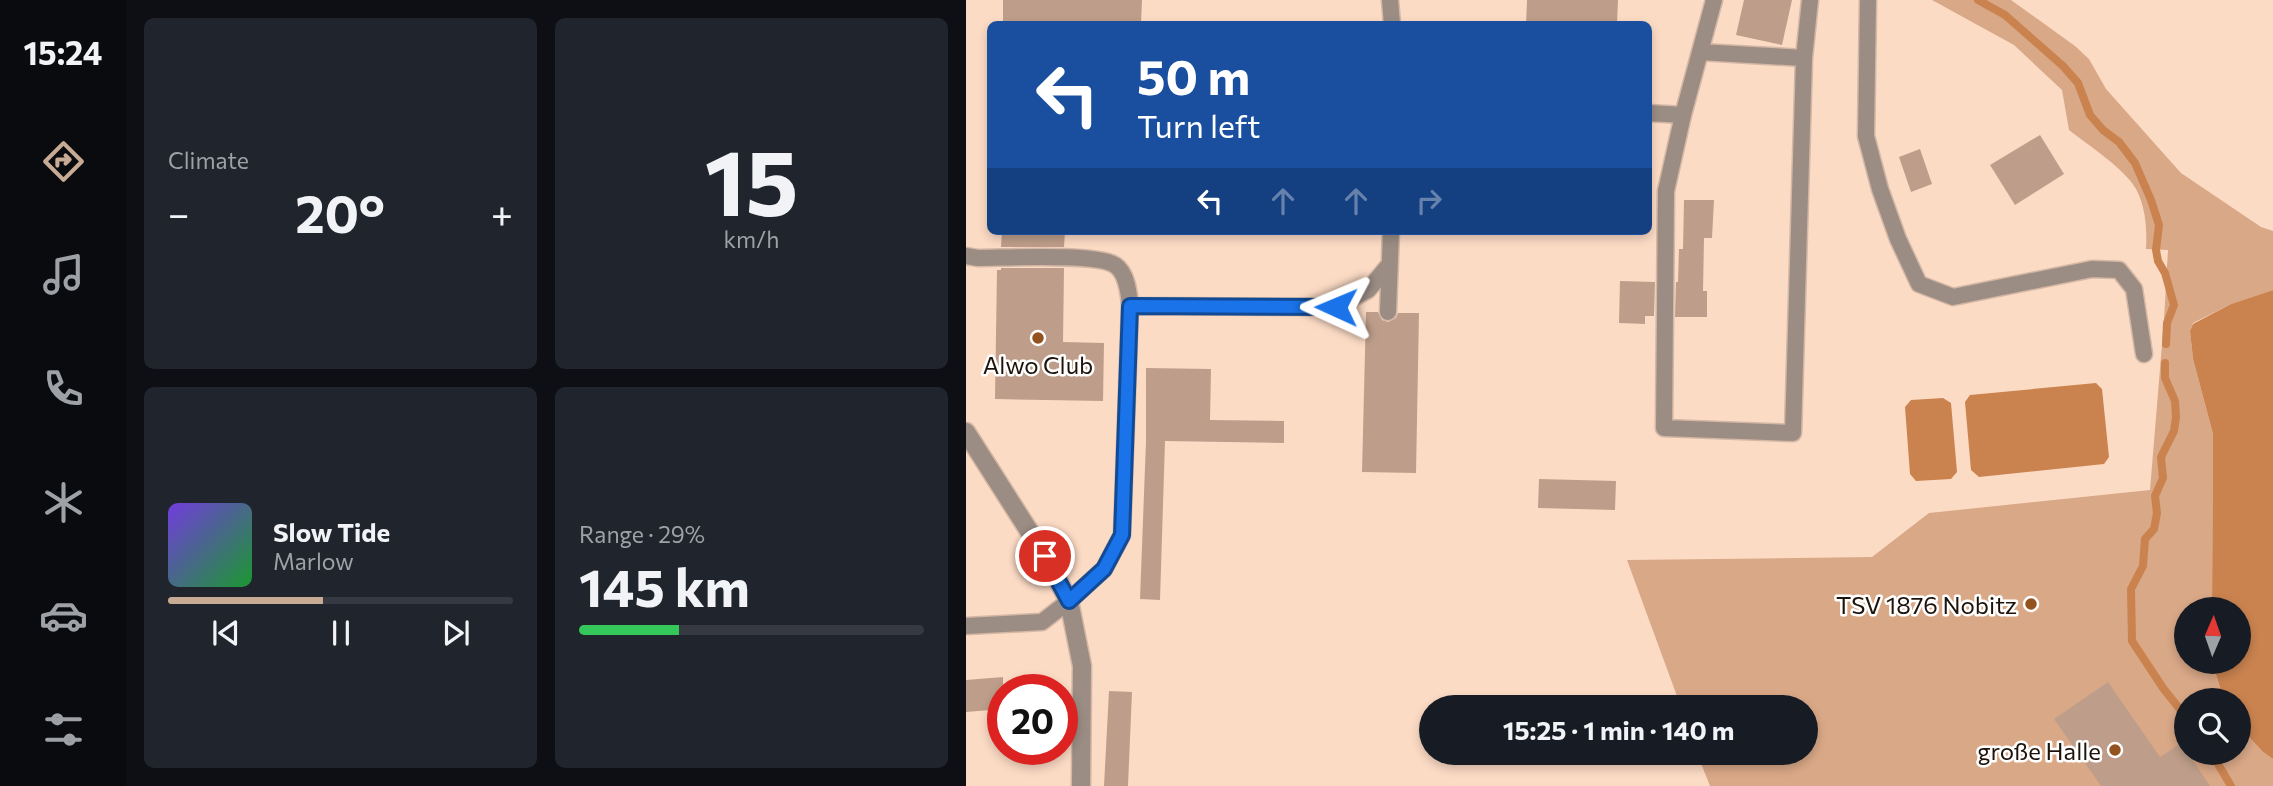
<!DOCTYPE html>
<meta charset="utf-8">
<style>
:root{--surface:#171b24;--page:#20242c;--text:#f1f3f6;--muted:#9ea1a6;--line:#363941;--accent:#c7ab95}
body{margin:0;font-family:Commissioner,sans-serif;background:var(--page);color:var(--text);height:100vh;display:flex;flex-direction:column;font-size:26px;white-space:nowrap}
*{box-sizing:border-box;margin:0}
p{font-size:23px;color:var(--muted)}
.icon{flex:none;width:38px;height:38px;fill:none;stroke:currentColor;stroke-width:2;stroke-linecap:round;stroke-linejoin:round}
.map{position:relative;flex:1;overflow:hidden}
.panel{display:flex;flex-direction:column;gap:18px;padding:18px;background:#0d0f14;width:840px}
.panel>*{flex:none}
.hud{position:absolute;left:21px;top:21px;width:665px;height:214px;border-radius:10px;box-shadow:0 4px 10px #0003;background:#1a4fa0;color:#fff;overflow:hidden}
.needle{width:46px;rotate:2deg}
.fabs{position:absolute;left:1208px;top:597px;display:grid;gap:14px}
.fabs a{display:grid;place-items:center;width:77px;height:77px;border-radius:50%;background:var(--surface);box-shadow:0 4px 10px #0003;font-size:35px}
.speed{position:absolute;left:21px;top:674px;display:flex;gap:14px;font-size:35px;font-weight:700;text-align:center}
.speed>*{display:grid;place-content:center;width:91px;height:91px;border-radius:50%;background:var(--surface);box-shadow:0 4px 10px #0003;line-height:1}
.speed .limit{border:10px solid #d22;background:#fff;color:#111}
.pin{position:absolute;display:grid;place-items:center;width:60px;height:60px;color:#fff;margin:-30px;border:4px solid #fff;border-radius:50%;box-shadow:0 2px 7px #0007}
.me{position:absolute;width:77px;margin:-38px;rotate:271deg;stroke-linejoin:round;filter:drop-shadow(0 0 5px #0008)}
.turn{display:flex;align-items:center;gap:24px;height:147px;padding:0 35px;font-size:32px}
.turn .icon{width:91px;height:91px;stroke-width:2.5}
.turn b{display:block;font-size:49px;line-height:60px}
.lanes{display:flex;align-items:center;height:66px;padding:0 35px;background:#0003;justify-content:center;gap:35px;direction:ltr}
.lanes .off{opacity:.35}
.big{font-size:52px;font-weight:700;line-height:1.1}
.panel .card{flex:1;display:flex;flex-direction:column;justify-content:center;gap:10px;min-width:0;padding:0 24px;border-radius:10px;background:var(--page)}
.panel .dial{align-items:center;gap:0}
.dial b{font-size:91px;line-height:1}
.song{display:flex;align-items:center;gap:21px}
.cover{width:84px;height:84px;border-radius:10px;background:linear-gradient(135deg,hsl(260 70% 55%),hsl(130 70% 35%))}
.played{height:7px;border-radius:4px;background:linear-gradient(90deg,var(--accent) 45%,var(--line) 45%)}
.keys{display:flex;justify-content:space-around;direction:ltr}
.heat{display:flex;justify-content:space-between;align-items:center;font-size:38px;direction:ltr}
.charge{height:10px;border-radius:5px;background:linear-gradient(90deg,#34c759 29%,var(--line) 0)}
.panel .tiles{flex:1;display:grid;gap:18px;grid-template-columns:repeat(2,1fr)}
.trip{position:absolute;left:453px;top:695px;width:399px;height:70px;border-radius:35px;background:var(--surface);box-shadow:0 4px 10px #0003;font-weight:700;line-height:70px;text-align:center}
main{display:flex;flex:1;min-height:0}
.menu{display:flex;flex-direction:column;width:126px;justify-content:space-around;align-items:center;background:#090b0e;color:var(--muted)}
.menu .icon{width:49px;height:49px}
.menu .current{color:var(--accent)}
.menu b{font-size:32px;color:var(--text)}
.map>svg:first-child{display:block}
.green{fill:#d9a887}
.water{fill:#ca834f}
.lines{fill:none;stroke-linecap:round;stroke-linejoin:round}
.stream{stroke:#ca834f;stroke-width:8}
.building{fill:#be9e8a}
.lane-casing{stroke:#d4b7a4;stroke-width:19}
.street-casing{stroke:#d4b7a4;stroke-width:21}
.lane{stroke:#9b8d84;stroke-width:16}
.street{stroke:#9b8d84;stroke-width:18}
.route-casing{stroke:#114b97;stroke-width:18}
.route{stroke:#1a73e8;stroke-width:12}
.poi-dot{fill:#94531e;stroke:#fff;stroke-width:2.5}
.labels{text-anchor:middle;dominant-baseline:central;stroke-width:5;stroke-linejoin:round;paint-order:stroke}
.poi-label{font-size:24px;fill:#1e130b;stroke:#fff;text-anchor:end}
</style>
<main>
<nav class="menu">
<b>15:24</b>
<svg class="icon current" aria-label="directions" viewBox="0 0 24 24"><path d="M12 3l9 9-9 9-9-9zM9 14v-3h6M13 9l2 2-2 2"/></svg>
<svg class="icon" aria-label="music" viewBox="0 0 24 24"><path d="M9 18V5l10-2v13"/><circle cx="6" cy="18" r="3"/><circle cx="16" cy="16" r="3"/></svg>
<svg class="icon" aria-label="phone" viewBox="0 0 24 24"><path d="M5 4h4l2 5-3 2q2 4 5 5l2-3 5 2v4C11 20 4 13 5 4z"/></svg>
<svg class="icon" aria-label="climate" viewBox="0 0 24 24"><path d="M12 3v18M4 7l16 10M4 17L20 7"/></svg>
<svg class="icon" aria-label="car" viewBox="0 0 24 24"><path d="M5 17H2v-5l4-1 3-4h7l3 4 3 1v5h-3M9 17h6M6 11h13"/><circle cx="7" cy="17" r="2"/><circle cx="17" cy="17" r="2"/></svg>
<svg class="icon" aria-label="filters" viewBox="0 0 24 24"><path d="M4 7h16M4 17h16"/><circle cx="9" cy="7" r="2"/><circle cx="15" cy="17" r="2"/></svg>
</nav>
<section class="panel">
<div class="tiles">
<div class="card"><p>Climate</p>
<div class="heat"><a>−</a><b class="big">20°</b><a>+</a></div>
</div>
<div class="card dial"><b>15</b><p>km/h</p></div>
<div class="card">
<div class="song"><i class="cover"></i><div><b>Slow Tide</b><p>Marlow</p></div></div>
<div class="played"></div>
<div class="keys"><svg class="icon" aria-label="previous" viewBox="0 0 24 24"><path d="M18 5L8 12l10 7zM5 5v14"/></svg><svg class="icon" aria-label="pause" viewBox="0 0 24 24"><path d="M8 5v14M16 5v14"/></svg><svg class="icon" aria-label="next" viewBox="0 0 24 24"><path d="M6 5l10 7-10 7zM19 5v14"/></svg></div>
</div>
<div class="card"><p>Range · 29%</p><b class="big">145 km</b><div class="charge"></div></div>
</div>
</section>
<div class="map">
<svg width="1307" height="786" viewBox="0 0 1307 786">
<rect width="100%" height="100%" fill="#fcdbc5"/>
<!-- green -->
<path class="green" d="M966 0H1045L1109 46 1123 59 1140 89 1215 173 1295 227 1307 231V290L1265 304 1227 323 1224 331 1227 359 1247 434 1246 609H1220V662H1246L1258 700H1220V752H1272V725L1297 752 1307 759V786H744L731 753 840 752V707H715L661 560 906 557 963 513 1184 490 1198 320 1202 250 1180 249C1181 229 1180 208 1170 189 1159 169 1122 145 1103 130L1096 90 1048 45Z"/>
<!-- water -->
<path class="water" d="M1307 290V759L1297 752 1272 725V700H1258L1246 662H1272V609H1246L1247 434 1227 359 1224 331 1227 324 1265 304Z
M1130 383 1136 389 1143 457 1138 464 1013 477 1005 470 999 402 1004 395Z
M977 398 985 403 991 472 985 479 950 481 944 474 939 407 945 400Z"/>
<g class="lines">
<!-- stream -->
<path class="stream" d="M1012 0 1039 15 1097 66 1112 83 1124 115 1137 130 1153 142 1169 163 1185 200 1193 225 1190 250 1192 261 1199 273 1208 305 1201 323 1200 344
M1199 363V378L1209 401 1210 417 1208 431 1195 457 1197 478 1189 496 1191 513 1188 529 1179 539 1177 566 1165 589 1166 641 1197 688 1220 717
M1245 752 1265 786"/>
</g>
<!-- building -->
<path class="building" d="M37 0H176L175 24H37Z
M561 0H652L651 24H560Z
M778 0H826L816 45 770 35Z
M1074 135 1098 174 1049 205 1024 165Z
M954 149 966 184 945 192 933 157Z
M718 200H748L746 238H738L737 291H741V317H709L710 282H712L713 249H717Z
M36 231H99L98 247H35Z
M35 268H98L97 342 138 343 137 401 29 399 31 270H35Z
M654 281 689 282 688 316H679V324L653 323Z
M400 312H412L416 320 422 322 430 318 432 313H453L450 473 396 472Z
M180 368 245 369 244 420 318 421V443L199 441 194 600 174 599 180 441Z
M573 479 650 481 649 510 572 508Z
M37 677V709L0 712V680Z
M1142 682 1194 757 1215 743 1244 786H1135L1088 719Z
M143 691 166 692 162 786H138Z"/>
<g class="lines">
<defs>
<path id="lane" d="M424 0 426 24
M748 0 717 115 700 191 698 428 827 433 838 58
M902 0 900 136 914 189 932 239 953 284 987 297 1126 269 1153 270 1168 289 1178 354
M734 52 838 58 844 0
M682 113 717 115
M0 256 12 258C40 258 130 253 149 265 161 273 163 293 164 306L156 535 138 569 103 601 76 622 0 626
M164 306 370 307 402 290 423 265
M422 312 425 231"/>
<path id="street" d="M0 432 79 556 103 601 116 666 115 786"/>
</defs>
<!-- lane casing -->
<use href="#lane" class="lane-casing"/>
<!-- street casing -->
<use href="#street" class="street-casing"/>
<!-- lane -->
<use href="#lane" class="lane"/>
<!-- street -->
<use href="#street" class="street"/>
</g>
<g class="lines">
<defs>
<path id="route" d="M79 556 103 601 138 569 156 535 164 306 370 307"/>
</defs>
<!-- route casing -->
<use href="#route" class="route-casing"/>
<!-- route -->
<use href="#route" class="route"/>
</g>
<!-- markers -->
<g class="poi-dot">
<circle cx="72" cy="338" r="7"/>
<circle cx="1065" cy="604" r="7"/>
<circle cx="1149" cy="750" r="7"/>
</g>
<g class="labels">
<!-- poi labels -->
<g class="poi-label">
<text x="72" y="364" text-anchor="middle">Alwo Club</text>
<text x="1051" y="604">TSV 1876 Nobitz</text>
<text x="1135" y="750">große Halle</text>
</g>
</g>
</svg>
<div class="fabs">
<a><svg class="needle" viewBox="-14 -14 28 28"><path d="M0-13l5 13h-10z" fill="#e53935"/><path d="M0 13l5-13h-10z" fill="#9ea1a6"/></svg></a>
<a><svg class="icon" aria-label="search" viewBox="0 0 24 24"><circle cx="10" cy="10" r="6"/><path d="M15 15l6 6"/></svg></a>
</div>
<div class="speed"><div class="limit">20</div></div>
<div class="pin" style="left:79px;top:556px;background:#d93025"><svg class="icon" aria-label="arrive" viewBox="0 0 24 24"><path d="M6 21V4h12l-3 4 3 4H6"/></svg></div>
<svg class="me" style="left:370px;top:307px" viewBox="-20 -20 40 40"><path d="M0-17L14 15 0 8-14 15z" fill="#1a73e8" stroke="#fff" stroke-width="4"/></svg>
<div class="trip">15:25 · 1 min · 140 m</div>
<div class="hud">
<div class="turn"><svg class="icon" aria-label="left" viewBox="0 0 24 24"><path d="M17 20v-9H6M10 6l-5 5 5 5"/></svg><div><b>50 m</b>Turn left</div></div>
<div class="lanes"><svg class="icon" aria-label="left" viewBox="0 0 24 24"><path d="M17 20v-9H6M10 6l-5 5 5 5"/></svg><svg class="icon off" aria-label="ahead" viewBox="0 0 24 24"><path d="M12 20V5M6 11l6-6 6 6"/></svg><svg class="icon off" aria-label="ahead" viewBox="0 0 24 24"><path d="M12 20V5M6 11l6-6 6 6"/></svg><svg class="icon off" aria-label="right" viewBox="0 0 24 24"><path d="M7 20v-9h11M14 6l5 5-5 5"/></svg></div>
</div>
</div>
</main>
